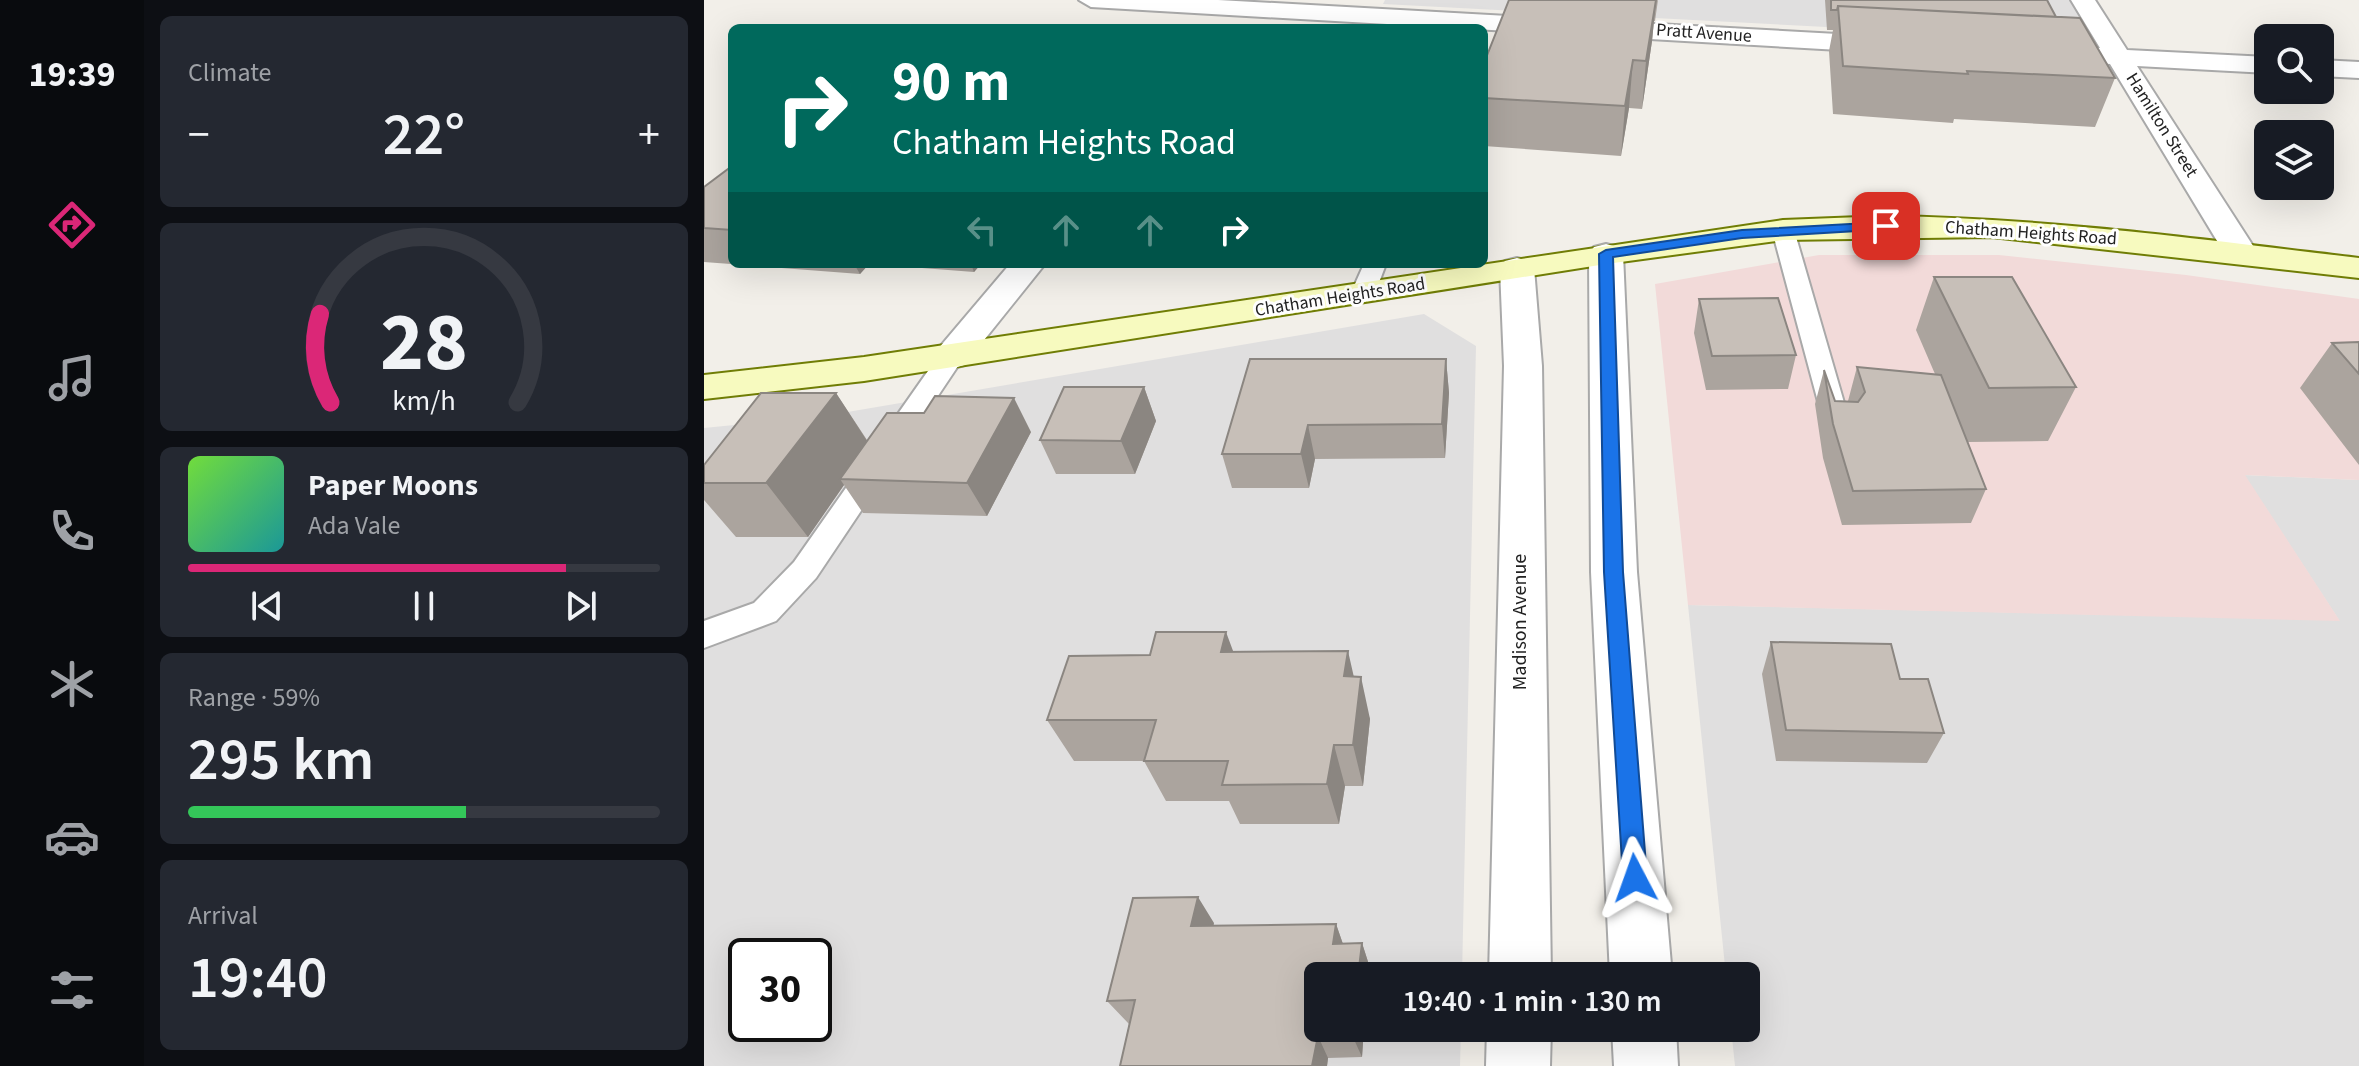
<!DOCTYPE html>
<meta charset="utf-8">
<style>
:root{--surface:#171b24;--page:#242831;--text:#f1f3f6;--muted:#9ea1a6;--line:#363941;--accent:#db2777}
body{margin:0;font-family:"Source Sans 3",sans-serif;background:var(--page);color:var(--text);height:100vh;display:flex;flex-direction:column;font-size:30px;white-space:nowrap}
*{box-sizing:border-box;margin:0}
p{font-size:26px;color:var(--muted)}
.icon{flex:none;width:44px;height:44px;fill:none;stroke:currentColor;stroke-width:2;stroke-linecap:round;stroke-linejoin:round}
.map{position:relative;flex:1;overflow:hidden}
.side{display:flex;flex-direction:column;gap:16px;padding:16px;background:#0d0f14;width:560px}
.side>*{flex:none}
.banner{position:absolute;left:24px;top:24px;width:760px;height:244px;border-radius:12px;box-shadow:0 8px 32px #0002;background:#00695c;color:#fff;overflow:hidden}
.buttons{position:absolute;left:1550px;top:24px;display:grid;gap:16px}
.buttons a{display:grid;place-items:center;width:80px;height:80px;border-radius:12px;background:var(--surface);box-shadow:0 8px 32px #0002;font-size:40px}
.speed{position:absolute;left:24px;top:938px;display:flex;gap:16px;font-size:40px;font-weight:700;text-align:center}
.speed>*{display:grid;place-content:center;width:104px;height:104px;border-radius:50%;background:var(--surface);box-shadow:0 8px 32px #0002;line-height:1}
.speed .limit{border:4px solid #111;border-radius:12px;background:#fff;color:#111}
.pin{position:absolute;display:grid;place-items:center;width:68px;height:68px;color:#fff;margin:-34px;border-radius:16px;box-shadow:0 4px 12px #0006}
.me{position:absolute;width:88px;margin:-44px;rotate:356deg;stroke-linejoin:round;filter:drop-shadow(0 0 6px #0008)}
.turn{display:flex;align-items:center;gap:28px;height:168px;padding:0 32px;font-size:36px}
.turn .icon{width:104px;height:104px;stroke-width:2.5}
.turn b{display:block;font-size:56px;line-height:68px}
.lanes{display:flex;align-items:center;height:76px;padding:0 32px;background:#0003;justify-content:center;gap:40px;direction:ltr}
.lanes .off{opacity:.35}
.big{font-size:60px;font-weight:600;line-height:1.1}
.side .tile{flex:1;display:flex;flex-direction:column;justify-content:center;gap:12px;min-width:0;padding:0 28px;border-radius:12px;background:var(--page)}
.side .dial{align-items:center;gap:0}
.dial svg{height:208px;overflow:visible;fill:none;stroke:var(--line);stroke-width:7;stroke-linecap:round;text-anchor:middle}
.dial text{fill:var(--text);stroke:none}
.song{display:flex;align-items:center;gap:24px}
.cover{width:96px;height:96px;border-radius:12px;background:linear-gradient(135deg,hsl(100 70% 55%),hsl(180 70% 35%))}
.played{height:8px;border-radius:4px;background:linear-gradient(90deg,var(--accent) 80%,var(--line) 80%)}
.keys{display:flex;justify-content:space-around;direction:ltr}
.heat{display:flex;justify-content:space-between;align-items:center;font-size:44px;direction:ltr}
.charge{height:12px;border-radius:6px;background:linear-gradient(90deg,#34c759 59%,var(--line) 0)}
.trip{position:absolute;left:600px;top:962px;width:456px;height:80px;border-radius:12px;background:var(--surface);box-shadow:0 8px 32px #0002;font-weight:600;line-height:80px;text-align:center}
main{display:flex;flex:1;min-height:0}
.dock{display:flex;flex-direction:column;width:144px;justify-content:space-around;align-items:center;background:#090b0e;color:var(--muted)}
.dock .icon{width:56px;height:56px}
.dock .current{color:var(--accent)}
.dock b{font-size:36px;color:var(--text)}
.map>svg:first-child{display:block}
.residential{fill:#e0dfdf;fill-rule:evenodd}
.commercial{fill:#f2dad9}
.lines{fill:none;stroke-linecap:round;stroke-linejoin:round}
.lane-casing{stroke:#a9a9a9;stroke-width:4}
.street-casing{stroke:#a9a9a9;stroke-width:4}
.secondary-casing{stroke:#707d05;stroke-width:4}
.lane{fill:#fff;fill-rule:evenodd}
.street{fill:#fff;fill-rule:evenodd}
.secondary{fill:#f7fabf;fill-rule:evenodd}
.wall{fill:#aba49e}
.shaded-wall{fill:#8b8681}
.building{fill:#c7bfb8;stroke:#8b8681;stroke-width:2}
.route{fill:#1a73e8;stroke:#114b97;stroke-width:2}
.labels{text-anchor:middle;dominant-baseline:central;stroke-width:6;stroke-linejoin:round;paint-order:stroke}
.far-street-label{font-size:18px;fill:#222;stroke:#fff}
.street-label{font-size:20px;fill:#222;stroke:#fff}
</style>
<main>
<nav class="dock">
<b>19:39</b>
<svg class="icon current" aria-label="directions" viewBox="0 0 24 24"><path d="M12 3l9 9-9 9-9-9zM9 14v-3h6M13 9l2 2-2 2"/></svg>
<svg class="icon" aria-label="music" viewBox="0 0 24 24"><path d="M9 18V5l10-2v13"/><circle cx="6" cy="18" r="3"/><circle cx="16" cy="16" r="3"/></svg>
<svg class="icon" aria-label="phone" viewBox="0 0 24 24"><path d="M5 4h4l2 5-3 2q2 4 5 5l2-3 5 2v4C11 20 4 13 5 4z"/></svg>
<svg class="icon" aria-label="climate" viewBox="0 0 24 24"><path d="M12 3v18M4 7l16 10M4 17L20 7"/></svg>
<svg class="icon" aria-label="car" viewBox="0 0 24 24"><path d="M5 17H2v-5l4-1 3-4h7l3 4 3 1v5h-3M9 17h6M6 11h13"/><circle cx="7" cy="17" r="2"/><circle cx="17" cy="17" r="2"/></svg>
<svg class="icon" aria-label="filters" viewBox="0 0 24 24"><path d="M4 7h16M4 17h16"/><circle cx="9" cy="7" r="2"/><circle cx="15" cy="17" r="2"/></svg>
</nav>
<section class="side">
<div class="tile"><p>Climate</p>
<div class="heat"><a>−</a><b class="big">22°</b><a>+</a></div>
</div>
<div class="tile dial"><svg viewBox="0 0 100 80">
<path d="M14 69A42 42 0 1 1 86 69"/>
<path d="M14 69A42 42 0 0 1 10 35" stroke="#db2777"/>
<text x="50" y="56" font-size="32" font-weight="700">28</text>
<text x="50" y="72" font-size="11">km/h</text>
</svg></div>
<div class="tile">
<div class="song"><i class="cover"></i><div><b>Paper Moons</b><p>Ada Vale</p></div></div>
<div class="played"></div>
<div class="keys"><svg class="icon" aria-label="previous" viewBox="0 0 24 24"><path d="M18 5L8 12l10 7zM5 5v14"/></svg><svg class="icon" aria-label="pause" viewBox="0 0 24 24"><path d="M8 5v14M16 5v14"/></svg><svg class="icon" aria-label="next" viewBox="0 0 24 24"><path d="M6 5l10 7-10 7zM19 5v14"/></svg></div>
</div>
<div class="tile"><p>Range · 59%</p><b class="big">295 km</b><div class="charge"></div></div>
<div class="tile"><p>Arrival</p><b class="big">19:40</b></div>
</section>
<div class="map">
<svg width="1655" height="1066" viewBox="0 0 1655 1066">
<rect width="100%" height="100%" fill="#f2efe9"/>
<!-- residential -->
<path class="residential" d="M681 0H1366L1388 35 1375 40 679 4Z
M720 314 772 346 758 976H614V1028H757L756 1066H0V428L120 416ZM42 956H110V1024H42Z
M1540 475 1655 480V1066H1031L1027 1028H1042V976H1022L984 605 1635 620Z"/>
<!-- commercial -->
<path class="commercial" d="M1115 255H1295L1482 275 1655 299V480L1541 475 1636 621 984 605 951 284Z"/>
<g class="lines">
<defs>
<path id="lane" d="M1079 223 1090 230 1143 413 1139 419H1121L1117 413 1068 230Z
M660 264H682L671 293 659 300 647 293Z
M247 349 260 357 112 578 72 621 0 648V621L50 603 90 562 238 351Z"/>
<path id="street" d="M375 0H514L1188 37 1201 45 1188 53 387 7Z
M1367 0H1391L1423 50 1564 57V73L1433 66 1553 252 1548 259 1536 262 1524 259 1406 64 1331 58 1327 53 1331 48 1340 45 1396 48Z
M1616 60 1655 62V78L1616 76Z
M902 244 914 247 919 254 933 572 968 976H906L887 572 885 254 890 247Z
M813 258 825 261 830 268 838 366 847 976H785L800 366 796 268 801 261Z
M306 264H341L260 365 247 369 234 365 228 357 234 349Z
M783 1028H847L846 1066H782Z
M908 1028H972L974 1066H910Z"/>
<path id="secondary" d="M1182 216C1341 218 1497 239 1655 258V278L1288 237 1079 240 902 264 160 381 0 399V375L160 357 1079 220Z"/>
</defs>
<!-- lane casing -->
<use href="#lane" class="lane-casing"/>
<!-- street casing -->
<use href="#street" class="street-casing"/>
<!-- secondary casing -->
<use href="#secondary" class="secondary-casing"/>
<!-- lane -->
<use href="#lane" class="lane"/>
<!-- street -->
<use href="#street" class="street"/>
<!-- secondary -->
<use href="#secondary" class="secondary"/>
</g>
<!-- wall -->
<path class="wall" d="M954 0 951 21H950L948 41 938 109 925 108 917 156 780 146V63Z
M1121 0H1343L1352 17 1411 78 1391 127 1250 119 1249 123 1129 114 1125 51 1129 30H1123Z
M28 166V264H165L156 274 0 262V187Z
M166 264H277L270 272Z
M1230 277 1372 387 1344 441 1264 442 1282 489 1267 523 1138 525 1119 458 1111 404 1120 370 1131 401H1144L1153 367 1231 374 1212 330Z
M995 299 1092 355 1084 389 1002 390 990 333Z
M1655 342V465L1596 388 1628 343Z
M742 359 745 393 741 458 611 459 605 488H528L518 454Z
M440 387 452 421 431 474H352L336 440Z
M132 393 163 440 327 432 283 516 159 513 140 485 104 537H32L0 500V465Z
M1067 642 1196 679 1240 733 1223 763 1072 761 1058 674Z
M529 652 649 676 666 719 659 786H641L635 824H536L525 801H462L440 761H370L343 720 446 655Z
M510 923 509 926 632 924 639 944 658 943 666 968 614 1028H660L658 1057 624 1058 623 1066H416L425 1024 403 1001Z"/>
<!-- shaded-wall -->
<path class="shaded-wall" d="M952 0 948 41 938 109 942 61Z
M929 60 925 108 917 156 921 106Z
M150 264H165L156 274Z
M267 264H277L270 272Z
M742 359 745 393 741 458 738 424Z
M440 387 452 421 431 474 417 441Z
M132 393 167 447 136 479 140 485 104 537 62 483Z
M310 398 327 432 283 516 263 483Z
M604 425 611 459 605 488 597 454Z
M522 632 538 675 517 652Z
M644 651 654 695 640 676Z
M657 677 666 719 659 786 649 745Z
M630 745 641 786 635 824 623 784Z
M494 897 510 923 504 952 487 926Z
M632 924 641 950 629 944Z
M658 943 666 968 665 976H654Z
M649 1028H660L658 1057 648 1035Z
M614 1036 624 1058 623 1066H608Z"/>
<!-- building -->
<path class="building" d="M805 0H952L942 61 929 60 921 106 780 98V63Z
M1127 0H1343L1352 17 1134 6 1133 10H1127Z
M1134 6 1376 18 1411 78 1263 71 1264 74 1139 66Z
M28 166V230L0 228V187Z
M1230 277H1308L1372 387 1285 388Z
M1074 298 1092 355 1008 356 995 299Z
M1655 342V374L1628 343Z
M546 359H742L738 424 604 425 597 454H518Z
M1153 367 1237 375 1282 489 1149 491 1129 424 1120 370 1131 401 1154 402 1161 392Z
M360 387H440L417 441 336 440Z
M57 393H132L62 483H0V465Z
M231 396 310 398 263 483 136 479 183 413H220Z
M452 632H522L517 652 644 651 640 676 657 677 649 745H630L623 784 518 785 524 761H440L452 720H343L365 656 446 655Z
M1067 642 1187 644 1196 679H1224L1240 733 1082 730Z
M494 897 487 926 632 924 629 944 658 943 654 976H614V1028H649L648 1035 614 1036 608 1066H416L431 1000 403 1001 429 898Z"/>
<!-- route -->
<path class="route" d="M1182 222 1186 223V229L1038 238 909 257 919 572 943 878 940 886 931 889 923 886 919 878 900 572 895 254 902 250 1038 230Z"/>
<g class="labels">
<!-- far-street labels -->
<g class="far-street-label">
<text transform="translate(1000 33) rotate(4)">Pratt Avenue</text>
<text transform="translate(1458 125) rotate(58)">Hamilton Street</text>
<text transform="translate(1327 233) rotate(4)">Chatham Heights Road</text>
<text transform="translate(636 297) rotate(-9)">Chatham Heights Road</text>
</g>
<!-- street labels -->
<g class="street-label">
<text transform="translate(816 622) rotate(-90)">Madison Avenue</text>
</g>
</g>
</svg>
<div class="buttons">
<a><svg class="icon" aria-label="search" viewBox="0 0 24 24"><circle cx="10" cy="10" r="6"/><path d="M15 15l6 6"/></svg></a>
<a><svg class="icon" aria-label="layers" viewBox="0 0 24 24"><path d="M12 4l9 5-9 5-9-5zM3 14l9 5 9-5"/></svg></a>
</div>
<div class="speed"><div class="limit">30</div></div>
<div class="pin" style="left:1182px;top:226px;background:#d93025"><svg class="icon" aria-label="arrive" viewBox="0 0 24 24"><path d="M6 21V4h12l-3 4 3 4H6"/></svg></div>
<svg class="me" style="left:931px;top:878px" viewBox="-20 -20 40 40"><path d="M0-17L14 15 0 8-14 15z" fill="#1a73e8" stroke="#fff" stroke-width="4"/></svg>
<div class="trip">19:40 · 1 min · 130 m</div>
<div class="banner">
<div class="turn"><svg class="icon" aria-label="right" viewBox="0 0 24 24"><path d="M7 20v-9h11M14 6l5 5-5 5"/></svg><div><b>90 m</b>Chatham Heights Road</div></div>
<div class="lanes"><svg class="icon off" aria-label="left" viewBox="0 0 24 24"><path d="M17 20v-9H6M10 6l-5 5 5 5"/></svg><svg class="icon off" aria-label="ahead" viewBox="0 0 24 24"><path d="M12 20V5M6 11l6-6 6 6"/></svg><svg class="icon off" aria-label="ahead" viewBox="0 0 24 24"><path d="M12 20V5M6 11l6-6 6 6"/></svg><svg class="icon" aria-label="right" viewBox="0 0 24 24"><path d="M7 20v-9h11M14 6l5 5-5 5"/></svg></div>
</div>
</div>
</main>
